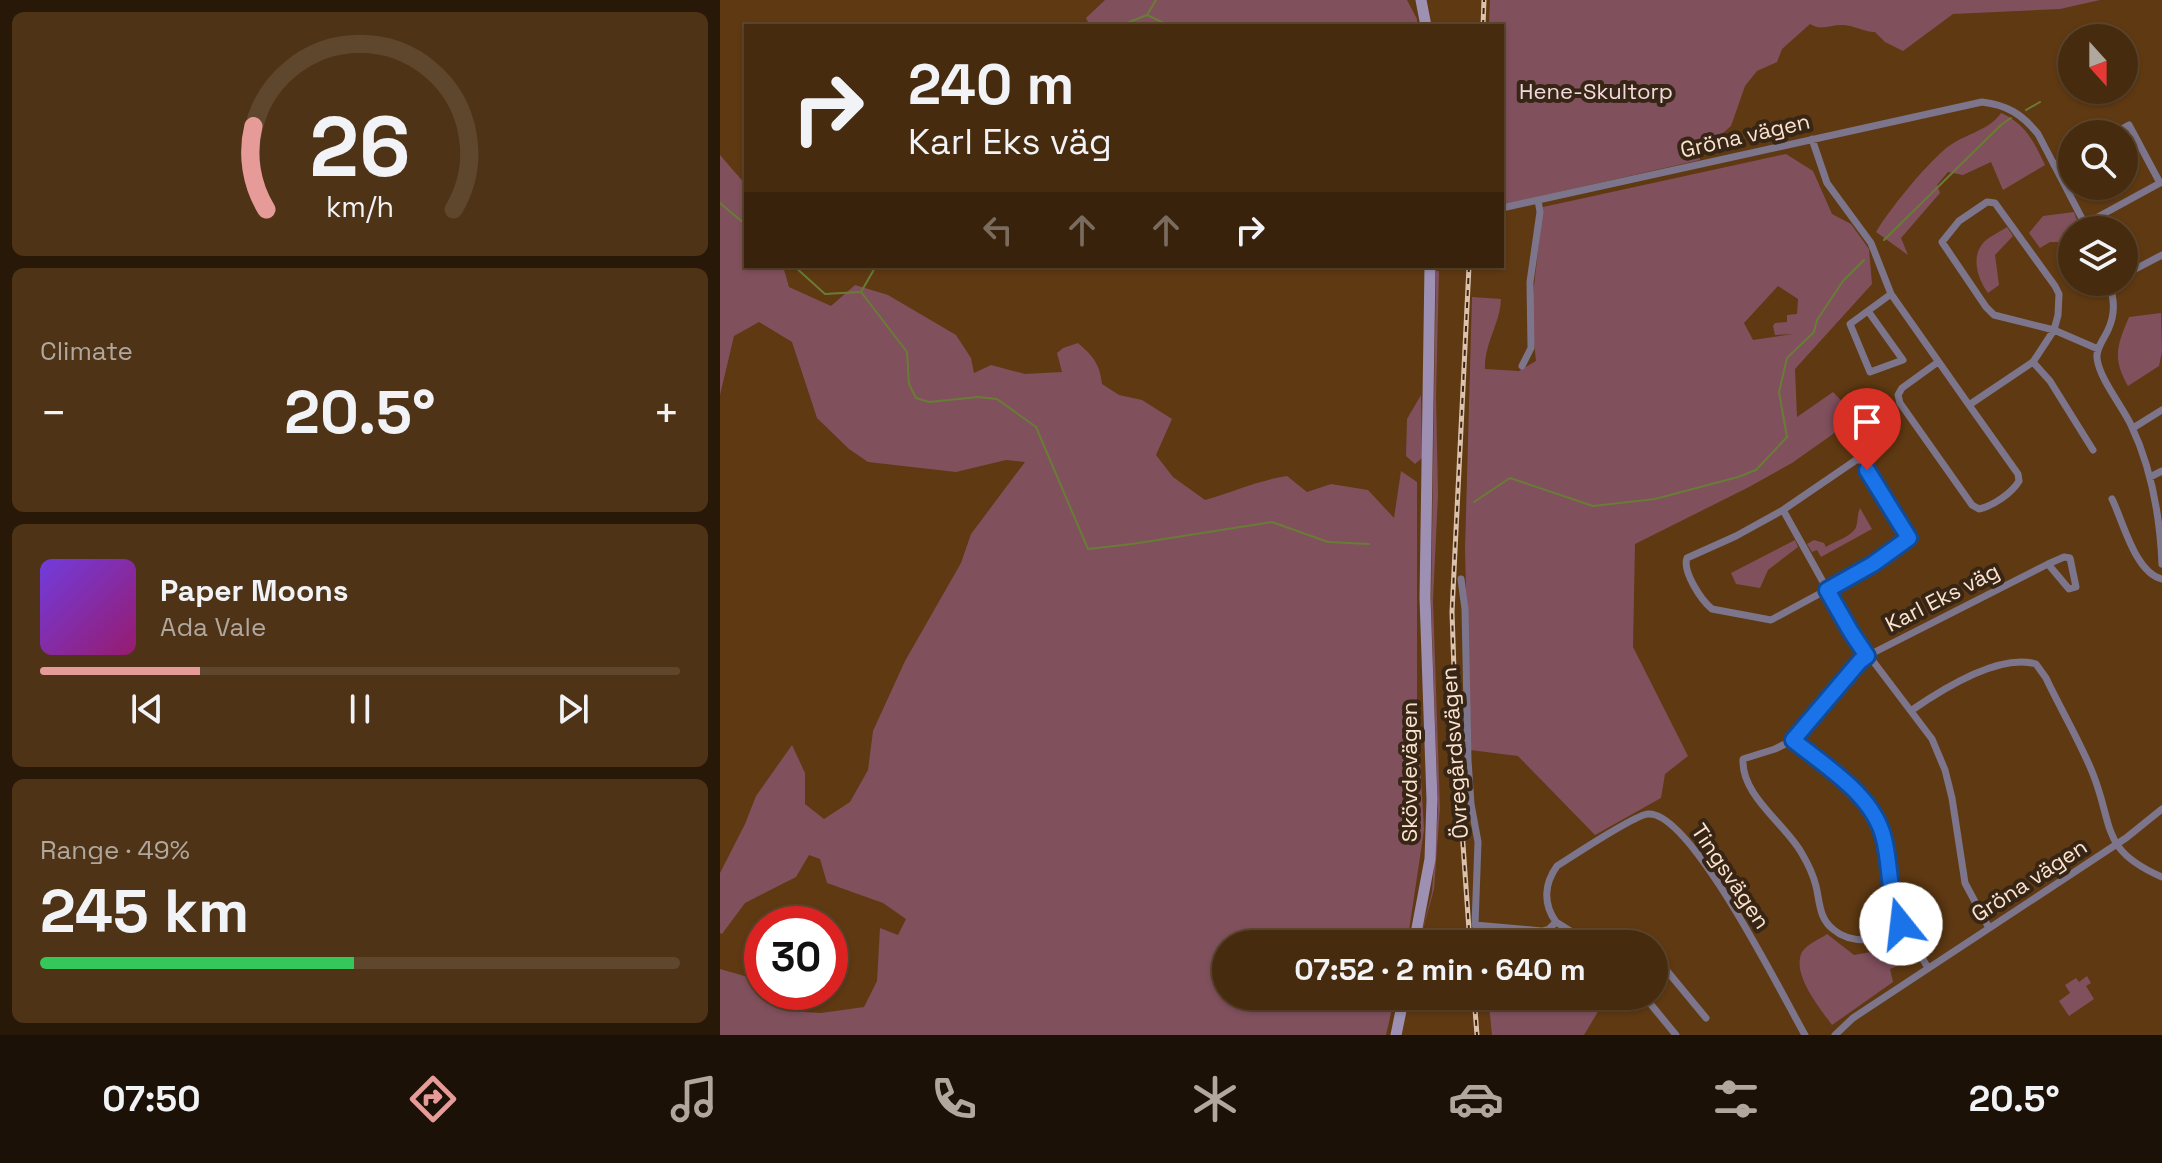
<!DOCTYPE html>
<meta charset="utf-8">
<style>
:root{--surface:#472b0e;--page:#4e3317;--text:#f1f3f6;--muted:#b0a79e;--line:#5f472e;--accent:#e69b98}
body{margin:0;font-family:"Space Grotesk",sans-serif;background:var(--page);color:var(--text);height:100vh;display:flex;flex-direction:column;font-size:30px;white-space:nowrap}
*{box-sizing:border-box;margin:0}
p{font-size:26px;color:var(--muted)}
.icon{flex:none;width:44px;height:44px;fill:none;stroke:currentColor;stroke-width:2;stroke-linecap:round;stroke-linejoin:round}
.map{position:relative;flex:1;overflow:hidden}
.sheet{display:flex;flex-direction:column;gap:12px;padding:12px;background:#271808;width:720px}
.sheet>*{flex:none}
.top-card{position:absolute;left:24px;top:24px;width:760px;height:244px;border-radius:0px;box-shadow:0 2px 6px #0004,0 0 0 2px var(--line);background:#472b0e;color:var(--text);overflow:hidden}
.needle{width:52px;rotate:159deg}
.fabs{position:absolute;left:1338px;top:24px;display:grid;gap:16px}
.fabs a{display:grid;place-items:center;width:80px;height:80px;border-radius:50%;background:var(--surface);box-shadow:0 2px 6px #0004,0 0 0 2px var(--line);font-size:40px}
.speed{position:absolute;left:24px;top:906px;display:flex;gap:16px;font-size:40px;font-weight:700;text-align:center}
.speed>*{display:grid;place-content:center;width:104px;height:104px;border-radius:50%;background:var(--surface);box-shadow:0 2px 6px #0004,0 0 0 2px var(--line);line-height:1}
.speed .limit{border:12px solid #d22;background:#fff;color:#111}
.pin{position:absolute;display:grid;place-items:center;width:68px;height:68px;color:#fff;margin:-82px -34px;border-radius:50% 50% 50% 0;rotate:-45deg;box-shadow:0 0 8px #0007}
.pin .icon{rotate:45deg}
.me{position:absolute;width:88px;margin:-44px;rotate:344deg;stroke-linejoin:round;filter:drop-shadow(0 0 6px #0008)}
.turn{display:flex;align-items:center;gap:28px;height:168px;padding:0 32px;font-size:36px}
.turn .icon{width:104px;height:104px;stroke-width:2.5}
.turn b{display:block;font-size:56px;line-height:68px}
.lanes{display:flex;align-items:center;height:76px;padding:0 32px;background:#0003;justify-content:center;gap:40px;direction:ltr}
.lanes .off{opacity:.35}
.big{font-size:60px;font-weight:800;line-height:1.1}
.sheet .tile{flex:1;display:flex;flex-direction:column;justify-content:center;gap:12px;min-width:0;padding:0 28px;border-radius:12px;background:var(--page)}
.sheet .dial{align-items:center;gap:0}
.dial svg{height:208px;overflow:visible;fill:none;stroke:var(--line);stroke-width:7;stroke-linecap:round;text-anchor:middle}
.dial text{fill:var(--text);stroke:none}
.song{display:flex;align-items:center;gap:24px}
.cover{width:96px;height:96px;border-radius:12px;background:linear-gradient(135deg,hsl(260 70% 55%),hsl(320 70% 35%))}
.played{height:8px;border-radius:4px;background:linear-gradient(90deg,var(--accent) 25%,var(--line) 25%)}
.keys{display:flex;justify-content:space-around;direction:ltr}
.heat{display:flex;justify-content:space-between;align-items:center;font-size:44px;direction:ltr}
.charge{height:12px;border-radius:6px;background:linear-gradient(90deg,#34c759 49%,var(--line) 0)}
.trip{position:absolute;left:492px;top:930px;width:456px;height:80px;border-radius:40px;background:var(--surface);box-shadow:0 2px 6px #0004,0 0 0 2px var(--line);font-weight:800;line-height:80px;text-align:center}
.menu{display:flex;height:128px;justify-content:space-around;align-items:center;background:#1c1106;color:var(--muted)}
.menu .icon{width:56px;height:56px}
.menu .selected{color:var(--accent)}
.menu b{font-size:36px;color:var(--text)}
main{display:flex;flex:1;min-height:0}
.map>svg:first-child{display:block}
.green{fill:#80505d;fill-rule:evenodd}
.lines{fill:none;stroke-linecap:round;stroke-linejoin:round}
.stream{stroke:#697c36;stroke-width:2}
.minor{stroke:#7d758b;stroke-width:7}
.secondary{stroke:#9d90b2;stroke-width:11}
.rail-casing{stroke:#ddc2ab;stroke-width:5}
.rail{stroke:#372515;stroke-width:2;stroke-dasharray:6;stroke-linecap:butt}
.route-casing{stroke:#114b97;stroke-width:20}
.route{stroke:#1a73e8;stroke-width:14}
.labels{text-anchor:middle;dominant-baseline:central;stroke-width:8;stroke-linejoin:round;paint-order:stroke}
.park-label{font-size:22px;fill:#f1dadf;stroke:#372515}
.street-label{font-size:22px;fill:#fbe3cf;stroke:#372515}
</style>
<main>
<section class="sheet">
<div class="tile dial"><svg viewBox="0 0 100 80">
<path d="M14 69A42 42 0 1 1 86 69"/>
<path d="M14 69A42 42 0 0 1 9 37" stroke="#e69b98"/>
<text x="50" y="56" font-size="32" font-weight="700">26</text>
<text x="50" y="72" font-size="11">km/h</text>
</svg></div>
<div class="tile"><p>Climate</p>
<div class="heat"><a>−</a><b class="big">20.5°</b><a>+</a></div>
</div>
<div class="tile">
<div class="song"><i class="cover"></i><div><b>Paper Moons</b><p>Ada Vale</p></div></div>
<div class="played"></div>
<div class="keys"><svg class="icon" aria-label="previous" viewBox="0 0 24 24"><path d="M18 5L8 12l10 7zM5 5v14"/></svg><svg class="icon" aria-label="pause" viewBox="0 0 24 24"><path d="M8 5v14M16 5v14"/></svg><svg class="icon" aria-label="next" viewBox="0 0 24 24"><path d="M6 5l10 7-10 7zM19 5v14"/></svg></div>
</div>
<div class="tile"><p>Range · 49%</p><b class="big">245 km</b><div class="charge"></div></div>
</section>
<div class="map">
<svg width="1442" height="1035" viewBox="0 0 1442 1035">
<rect width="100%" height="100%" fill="#5f3912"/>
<!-- green -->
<path class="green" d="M385 0H687L697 19V26H370L366 18Z
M770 0H1380L1340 9 1233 14 1183 51 1165 42 1155 32C1144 32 1133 25 1122 25 1109 25 1101 31 1090 24L1062 49 1057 62 1037 71 1025 86 1011 126 994 141H979L980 160 782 205V26H769Z
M1281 113C1306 124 1314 142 1325 165L1283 190 1271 162 1243 175 1228 172 1217 185 1220 193 1181 238 1188 255 1156 232C1169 210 1204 167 1224 150 1240 135 1268 132 1281 113Z
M1066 154 1093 171 1112 214 1131 224 1149 249 1152 284 1075 369 1077 417 1113 392 1137 417 1072 463 1029 487 915 544 913 647 968 756 945 774 941 798 875 835 798 756 750 750 745 549 752 297 781 299C780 324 764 344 765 369L799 371 816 361 811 312 823 207ZM1058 286 1078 299 1077 314 1067 315V322L1055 323 1053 326 1055 335 1073 334 1033 340 1024 323Z
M0 155 26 185V266H63L69 287 111 306 135 285 168 295 236 335 251 358 254 373 271 365 305 374 342 372 337 353 343 348 358 343C373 356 380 364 382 384L399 395 422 400 452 419 436 455 453 477 485 500C513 492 539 480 567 476L587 492 611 484 648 490 674 518 681 471 697 482V709L704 830 687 944H506V996H675L666 1035H0V969L42 981V992H54L69 1011 101 1013 144 1007 157 981 160 928 178 935 186 919 163 903 107 883 100 859 89 855 76 877 25 903 2 934 0 933V873L25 824 36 796 72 745 85 773V804L104 819 130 802 148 770 153 731 185 661 241 563 251 534 305 462 286 460 236 472 148 462 129 449 97 418 72 342 39 322 14 336 0 395Z
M1354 212 1360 229 1352 230V242H1330L1320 248 1309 233 1323 216Z
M1287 227 1293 236 1275 255 1279 285 1268 293C1258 279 1250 257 1264 242 1270 236 1280 232 1287 227Z
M716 271H719L716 396 718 495 713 600 720 808 714 889 699 944 712 892 718 809 711 603Z
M1441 313 1442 352 1439 366 1408 386C1392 358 1397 346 1409 317Z
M701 395 702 458 695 464 686 456 687 419Z
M1140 508 1152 529 1101 557 1097 550 1092 552 1087 544 1094 540 1104 543 1106 547C1113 542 1130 537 1135 529 1138 524 1137 514 1140 508Z
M1075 540 1078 547 1048 570 1040 588 1016 584 1011 573Z
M1107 934 1134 955 1169 949 1191 960 1170 969 1173 982 1112 1025C1100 1008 1071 974 1082 952 1087 944 1100 939 1107 934Z
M1367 976 1371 983 1366 986 1374 999 1349 1016 1339 1001 1350 993 1345 985 1356 978 1359 982Z
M768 996H865L879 1010 864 1035H772Z"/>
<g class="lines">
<!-- stream -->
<path class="stream" d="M427 15 450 26
M399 26 427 15 436 0
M1306 110 1320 102
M0 203 26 225
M1164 240 1282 124 1291 118
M74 266 105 294 139 292
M141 292 187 352 189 384 196 398 209 402 258 397 277 399 316 427 368 549 412 544 552 522 608 542 649 544
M141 292 156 266
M754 502 790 478 873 506 935 499 1018 477 1036 470 1067 437 1059 392 1067 358 1094 332 1097 320 1123 281 1144 260"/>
<!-- minor -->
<path class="minor" d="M1092 139 1107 183 1151 243 1171 294 1249 405 1313 362 1334 330 1338 315 1339 294 1335 286 1275 203 1267 202 1239 221 1222 242 1266 307 1274 315 1334 330 1378 349
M1334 165 1352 155
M782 208 1262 102C1287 105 1302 114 1318 134L1368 230
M1365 224 1440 183 1409 125 1392 134
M1404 275 1442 255
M1389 282C1394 299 1396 313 1388 330 1384 339 1376 348 1377 358 1379 378 1402 406 1411 425 1431 467 1440 517 1442 564
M1148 311 1183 360 1150 372 1130 324 1171 294
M1218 362 1182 388 1178 395 1180 403 1252 505 1259 509C1273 506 1292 493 1299 481L1298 474 1249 405
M1313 362 1330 381 1373 450
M802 366 811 348 810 282 820 212 818 200
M1413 428 1442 410
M1139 458 1177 514 1189 538 1147 568 1051 620 992 609C981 600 962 571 967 558L1016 536 1063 510Z
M1430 477 1442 471
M1392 499C1403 521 1415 573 1442 579
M1063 510 1131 632 1212 739 1225 770 1232 798 1245 883 1269 928
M741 579 745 609 748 760 751 804 758 842 755 925 822 931 829 929 836 922 871 944
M1192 710C1221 690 1279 653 1316 664L1326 678C1341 710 1360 741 1373 774 1394 827 1380 850 1442 877
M1073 740 1140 661 1147 656 1328 564 1349 589 1356 587 1350 558 1344 557 1328 564
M836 922C823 904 824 884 837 866 853 856 914 815 928 814 971 810 1063 997 1085 1035
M1184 931C1165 941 1131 945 1114 930 1099 919 1100 903 1096 886 1093 874 1087 862 1081 852 1064 823 1021 795 1023 759L1055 749 1073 740 1136 793 1153 812 1164 836 1171 895 1178 917 1208 968
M934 959 943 966 986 1018
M924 996 956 1035
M1115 1035 1133 1018 1406 838 1442 809"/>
<!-- secondary -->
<path class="secondary" d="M701 0 706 26
M694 944 710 859 712 800 705 598 710 266
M676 1035 684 996"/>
<defs>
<path id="rail" d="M763 26 764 0
M749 266 732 612 737 759 750 944
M754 996 757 1035"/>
</defs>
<!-- rail casing -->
<use href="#rail" class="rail-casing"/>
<!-- rail -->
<use href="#rail" class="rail"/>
</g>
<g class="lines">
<defs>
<path id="route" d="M1147 470 1189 538 1153 564 1107 590 1131 632 1147 656 1140 661 1073 740C1106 767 1154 795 1164 839 1171 867 1168 897 1181 924"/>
</defs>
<!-- route casing -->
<use href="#route" class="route-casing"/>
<!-- route -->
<use href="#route" class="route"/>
</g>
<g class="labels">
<!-- park labels -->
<g class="park-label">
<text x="876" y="91">Hene-Skultorp</text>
</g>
<!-- street labels -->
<g class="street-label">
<text transform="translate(1025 135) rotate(-13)">Gröna vägen</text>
<text transform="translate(1222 597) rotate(-27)">Karl Eks väg</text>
<text transform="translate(734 753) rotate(-94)">Övregårdsvägen</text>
<text transform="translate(689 772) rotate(-90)">Skövdevägen</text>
<text transform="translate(1011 876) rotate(56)">Tingsvägen</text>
<text transform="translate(1309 880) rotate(-33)">Gröna vägen</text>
</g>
</g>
</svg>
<div class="fabs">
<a><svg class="needle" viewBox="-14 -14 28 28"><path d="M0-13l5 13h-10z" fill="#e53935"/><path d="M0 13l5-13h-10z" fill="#b0a79e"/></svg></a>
<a><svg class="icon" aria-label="search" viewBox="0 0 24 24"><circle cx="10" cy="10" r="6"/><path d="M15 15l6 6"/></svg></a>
<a><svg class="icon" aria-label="layers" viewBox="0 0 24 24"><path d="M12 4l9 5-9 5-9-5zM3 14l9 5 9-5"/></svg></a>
</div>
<div class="speed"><div class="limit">30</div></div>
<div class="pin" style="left:1147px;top:470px;background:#d93025"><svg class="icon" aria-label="arrive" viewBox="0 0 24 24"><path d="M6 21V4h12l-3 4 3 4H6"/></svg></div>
<svg class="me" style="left:1181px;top:924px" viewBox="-20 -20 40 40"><circle r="19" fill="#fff"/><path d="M0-13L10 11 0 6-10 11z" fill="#1a73e8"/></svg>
<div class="trip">07:52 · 2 min · 640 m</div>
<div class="top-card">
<div class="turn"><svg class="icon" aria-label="right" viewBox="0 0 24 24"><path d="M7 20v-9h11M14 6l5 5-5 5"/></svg><div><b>240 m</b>Karl Eks väg</div></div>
<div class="lanes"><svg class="icon off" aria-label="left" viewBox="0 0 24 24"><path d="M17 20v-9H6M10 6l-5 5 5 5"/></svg><svg class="icon off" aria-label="ahead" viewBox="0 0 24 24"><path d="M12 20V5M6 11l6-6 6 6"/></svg><svg class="icon off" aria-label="ahead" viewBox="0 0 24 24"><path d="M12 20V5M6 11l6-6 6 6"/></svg><svg class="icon" aria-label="right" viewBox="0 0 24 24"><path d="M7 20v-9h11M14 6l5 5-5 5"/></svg></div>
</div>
</div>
</main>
<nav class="menu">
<b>07:50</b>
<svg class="icon selected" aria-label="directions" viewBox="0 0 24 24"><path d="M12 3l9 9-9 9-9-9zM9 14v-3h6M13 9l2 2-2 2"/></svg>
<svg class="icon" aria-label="music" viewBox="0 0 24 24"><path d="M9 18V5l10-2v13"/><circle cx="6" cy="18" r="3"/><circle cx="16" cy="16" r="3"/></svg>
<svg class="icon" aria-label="phone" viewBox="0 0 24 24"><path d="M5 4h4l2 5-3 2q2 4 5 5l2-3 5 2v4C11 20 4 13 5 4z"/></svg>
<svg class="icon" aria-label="climate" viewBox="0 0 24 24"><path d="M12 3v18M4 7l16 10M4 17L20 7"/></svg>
<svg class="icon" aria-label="car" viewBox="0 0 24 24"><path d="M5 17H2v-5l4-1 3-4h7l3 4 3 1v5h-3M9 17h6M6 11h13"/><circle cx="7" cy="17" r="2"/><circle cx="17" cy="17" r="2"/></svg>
<svg class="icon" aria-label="filters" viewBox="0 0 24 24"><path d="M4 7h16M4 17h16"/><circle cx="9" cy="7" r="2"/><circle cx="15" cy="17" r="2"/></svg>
<b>20.5°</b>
</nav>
